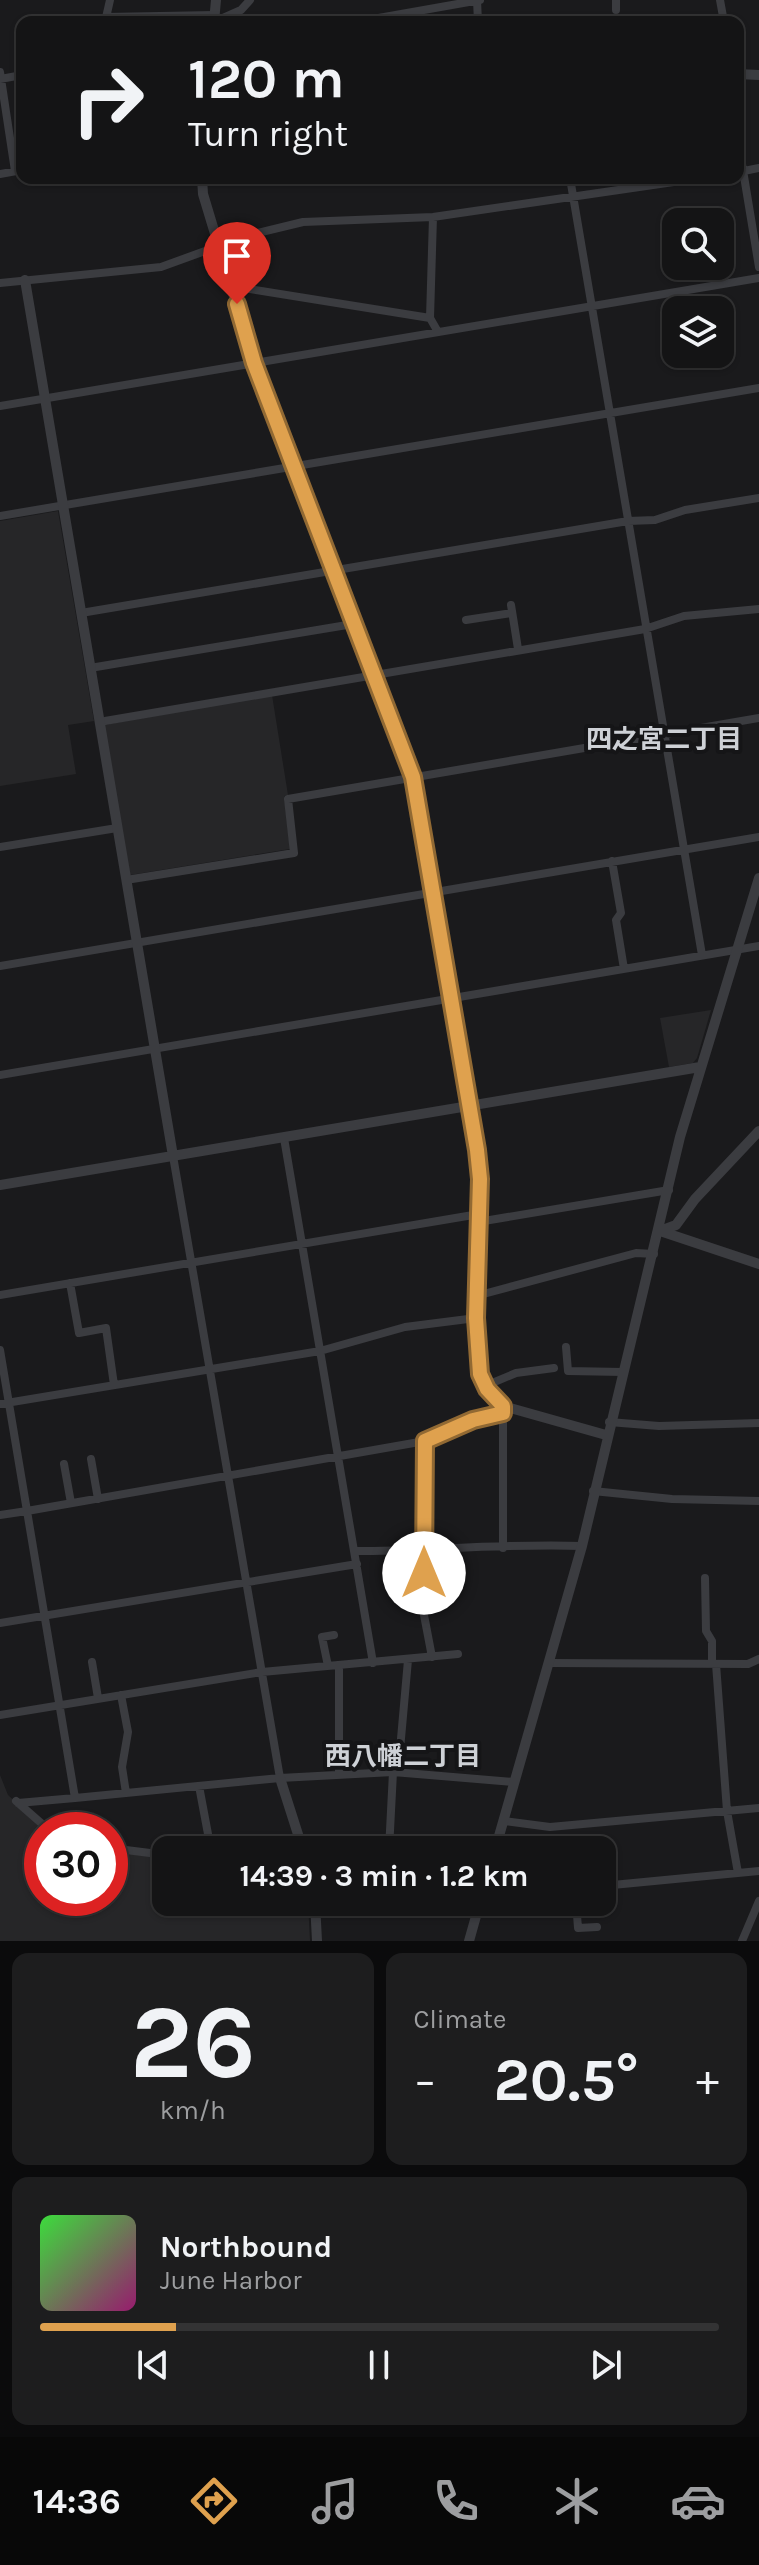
<!DOCTYPE html>
<meta charset="utf-8">
<style>
:root{--surface:#141415;--page:#1d1d1e;--text:#f1f3f6;--muted:#9d9ea0;--line:#333334;--accent:#dfa14e}
body{margin:0;font-family:Karla,"Noto Sans JP",sans-serif;background:var(--page);color:var(--text);height:100vh;display:flex;flex-direction:column;font-size:30px;white-space:nowrap}
*{box-sizing:border-box;margin:0}
p{font-size:26px;color:var(--muted)}
.icon{flex:none;width:44px;height:44px;fill:none;stroke:currentColor;stroke-width:2;stroke-linecap:round;stroke-linejoin:round}
.map{position:relative;height:1941px;overflow:hidden}
.sheet{display:flex;flex-direction:column;gap:12px;padding:12px;background:#0b0b0c;flex:1}
.sheet>*{flex:none}
.guide{position:absolute;left:16px;top:16px;width:728px;height:168px;border-radius:16px;box-shadow:0 2px 6px #0004,0 0 0 2px var(--line);background:#141415;color:var(--text);overflow:hidden}
.tools{position:absolute;left:662px;top:208px;display:grid;gap:16px}
.tools a{display:grid;place-items:center;width:72px;height:72px;border-radius:16px;background:var(--surface);box-shadow:0 2px 6px #0004,0 0 0 2px var(--line);font-size:40px}
.speed{position:absolute;left:24px;top:1812px;display:flex;gap:16px;font-size:40px;font-weight:700;text-align:center}
.speed>*{display:grid;place-content:center;width:104px;height:104px;border-radius:50%;background:var(--surface);box-shadow:0 2px 6px #0004,0 0 0 2px var(--line);line-height:1}
.speed .limit{border:12px solid #d22;background:#fff;color:#111}
.pin{position:absolute;display:grid;place-items:center;width:68px;height:68px;color:#fff;margin:-82px -34px;border-radius:50% 50% 50% 0;rotate:-45deg;box-shadow:0 0 8px #0007}
.pin .icon{rotate:45deg}
.me{position:absolute;width:88px;margin:-44px;rotate:0deg;stroke-linejoin:round;filter:drop-shadow(0 0 6px #0008)}
.turn{display:flex;align-items:center;gap:28px;height:168px;padding:0 40px;font-size:36px}
.turn .icon{width:104px;height:104px;stroke-width:2.5}
.turn b{display:block;font-size:56px;line-height:68px}
.big{font-size:60px;font-weight:700;line-height:1.1}
.sheet .widget{flex:1;display:flex;flex-direction:column;justify-content:center;gap:12px;min-width:0;padding:0 28px;border-radius:16px;background:var(--page)}
.sheet .dial{align-items:center;gap:0}
.dial b{font-size:104px;line-height:1}
.song{display:flex;align-items:center;gap:24px}
.cover{width:96px;height:96px;border-radius:12px;background:linear-gradient(135deg,hsl(120 70% 55%),hsl(320 70% 35%))}
.played{height:8px;border-radius:4px;background:linear-gradient(90deg,var(--accent) 20%,var(--line) 20%)}
.keys{display:flex;justify-content:space-around;direction:ltr}
.heat{display:flex;justify-content:space-between;align-items:center;font-size:44px;direction:ltr}
.sheet .tiles{flex:1;display:grid;gap:12px;grid-template-columns:1fr 1fr}
.widget:last-child{grid-column:span 2}
.trip{position:absolute;left:152px;top:1836px;width:464px;height:80px;border-radius:16px;background:var(--surface);box-shadow:0 2px 6px #0004,0 0 0 2px var(--line);font-weight:700;line-height:80px;text-align:center}
.tab-bar{display:flex;height:128px;justify-content:space-around;align-items:center;background:#080808;color:var(--muted)}
.tab-bar .icon{width:56px;height:56px}
.tab-bar .current{color:var(--accent)}
.tab-bar b{font-size:36px;color:var(--text)}
.map>svg:first-child{display:block}
.built{fill:#262628}
.lines{fill:none;stroke-linecap:round;stroke-linejoin:round}
.minor{stroke:#3b3c40;stroke-width:8}
.tertiary{stroke:#3b3c40;stroke-width:10}
.route-casing{stroke:#916933;stroke-width:20}
.route{stroke:#dfa14e;stroke-width:14}
.labels{text-anchor:middle;dominant-baseline:central;stroke-width:8;stroke-linejoin:round;paint-order:stroke}
.neighbourhood-label{font-size:26px;font-weight:bold;fill:#ced1d6;stroke:#151517}
</style>
<div class="map">
<svg width="759" height="1941" viewBox="0 0 759 1941">
<rect width="100%" height="100%" fill="#1a1a1c"/>
<!-- built -->
<path class="built" d="M58 511 94 721 68 725 76 774 0 786V521Z
M272 695 288 795 284 796 290 849 130 875 104 725Z
M711 1010 697 1058 693 1063 669 1067 660 1018Z
M0 1775 8 1795 45 1830H42V1898H110V1851L166 1858V1902H308L310 1941H0Z"/>
<g class="lines">
<!-- minor -->
<path class="minor" d="M477 0 478 22
M720 0 724 22
M616 10V0
M106 17 214 15
M105 22 110 0
M214 22 241 10 250 0
M356 22 480 0
M0 72 15 171
M0 79 22 75
M738 140 759 267
M739 172 759 168
M0 174 22 170
M570 178 702 955
M0 283 161 267 249 235 303 222 433 217 701 178
M231 286 430 318 438 332
M430 318 433 217
M0 406 759 278
M0 516 759 388
M511 605 518 649
M81 613 628 521 655 520 685 510 759 498
M466 620 512 613
M90 668 353 624
M99 722 645 629 684 616 759 609
M0 847 117 828
M612 861 621 913 616 920 624 969
M126 880 294 853 288 799 759 718
M0 966 759 837
M0 1075 759 946
M284 1138 373 1663
M173 1156 280 1778
M478 1222 669 1190
M70 1283 79 1333 106 1328 114 1385
M0 1295 479 1214
M476 1296 636 1253 654 1254
M566 1347 568 1371 623 1372
M0 1350 27 1511 425 1441 473 1420 503 1413
M485 1386 516 1373 554 1368
M0 1404 320 1351 405 1327 476 1318
M503 1409V1548
M609 1422 659 1426 759 1423
M425 1441 424 1615 432 1657
M91 1459 98 1499
M64 1464 71 1503
M593 1491 672 1499 759 1501
M0 1515 27 1511 75 1798 280 1778 393 1772 514 1782
M354 1551C430 1551 507 1543 582 1546
M705 1578 706 1631 712 1641V1664
M0 1623 357 1564
M92 1662 98 1698
M550 1663 748 1664 759 1659
M716 1664 727 1811 738 1873
M339 1665V1775
M328 1666 322 1637 334 1635
M121 1695 128 1732 122 1767 126 1793
M0 1715 262 1672 458 1654
M398 1772 408 1660
M199 1786 211 1850
M16 1801 49 1830
M18 1803 75 1798
M504 1821 550 1827 759 1808
M110 1848 166 1855
M389 1850 393 1772
M602 1886 759 1871
M576 1902 578 1928 597 1927
M742 1941 759 1901"/>
<!-- tertiary -->
<path class="tertiary" d="M214 22 216 0
M738 74 759 75
M202 178 203 194 254 363 413 777 477 1150 480 1179 476 1318 483 1382 503 1406 606 1435
M25 280 173 1156
M0 1185 700 1067
M660 1231 676 1225 695 1199 759 1131
M660 1231 759 1264
M280 1778 303 1850
M495 1850 582 1546 680 1137 759 878
M315 1902 317 1941
M469 1941 480 1902"/>
</g>
<g class="lines">
<defs>
<path id="route" d="M237 304 254 363 413 777 477 1150 480 1179 476 1318 480 1374 487 1389 503 1406V1413L473 1420 425 1441 424 1573"/>
</defs>
<!-- route casing -->
<use href="#route" class="route-casing"/>
<!-- route -->
<use href="#route" class="route"/>
</g>
<g class="labels">
<!-- neighbourhood labels -->
<g class="neighbourhood-label">
<text x="664" y="739">四之宮二丁目</text>
<text x="403" y="1756">西八幡二丁目</text>
</g>
</g>
</svg>
<div class="tools">
<a><svg class="icon" aria-label="search" viewBox="0 0 24 24"><circle cx="10" cy="10" r="6"/><path d="M15 15l6 6"/></svg></a>
<a><svg class="icon" aria-label="layers" viewBox="0 0 24 24"><path d="M12 4l9 5-9 5-9-5zM3 14l9 5 9-5"/></svg></a>
</div>
<div class="speed"><div class="limit">30</div></div>
<div class="pin" style="left:237px;top:304px;background:#d93025"><svg class="icon" aria-label="arrive" viewBox="0 0 24 24"><path d="M6 21V4h12l-3 4 3 4H6"/></svg></div>
<svg class="me" style="left:424px;top:1573px" viewBox="-20 -20 40 40"><circle r="19" fill="#fff"/><path d="M0-13L10 11 0 6-10 11z" fill="#dfa14e"/></svg>
<div class="trip">14:39 · 3 min · 1.2 km</div>
<div class="guide">
<div class="turn"><svg class="icon" aria-label="right" viewBox="0 0 24 24"><path d="M7 20v-9h11M14 6l5 5-5 5"/></svg><div><b>120 m</b>Turn right</div></div>
</div>
</div>
<section class="sheet">
<div class="tiles">
<div class="widget dial"><b>26</b><p>km/h</p></div>
<div class="widget"><p>Climate</p>
<div class="heat"><a>−</a><b class="big">20.5°</b><a>+</a></div>
</div>
<div class="widget">
<div class="song"><i class="cover"></i><div><b>Northbound</b><p>June Harbor</p></div></div>
<div class="played"></div>
<div class="keys"><svg class="icon" aria-label="previous" viewBox="0 0 24 24"><path d="M18 5L8 12l10 7zM5 5v14"/></svg><svg class="icon" aria-label="pause" viewBox="0 0 24 24"><path d="M8 5v14M16 5v14"/></svg><svg class="icon" aria-label="next" viewBox="0 0 24 24"><path d="M6 5l10 7-10 7zM19 5v14"/></svg></div>
</div>
</div>
</section>
<nav class="tab-bar">
<b>14:36</b>
<svg class="icon current" aria-label="directions" viewBox="0 0 24 24"><path d="M12 3l9 9-9 9-9-9zM9 14v-3h6M13 9l2 2-2 2"/></svg>
<svg class="icon" aria-label="music" viewBox="0 0 24 24"><path d="M9 18V5l10-2v13"/><circle cx="6" cy="18" r="3"/><circle cx="16" cy="16" r="3"/></svg>
<svg class="icon" aria-label="phone" viewBox="0 0 24 24"><path d="M5 4h4l2 5-3 2q2 4 5 5l2-3 5 2v4C11 20 4 13 5 4z"/></svg>
<svg class="icon" aria-label="climate" viewBox="0 0 24 24"><path d="M12 3v18M4 7l16 10M4 17L20 7"/></svg>
<svg class="icon" aria-label="car" viewBox="0 0 24 24"><path d="M5 17H2v-5l4-1 3-4h7l3 4 3 1v5h-3M9 17h6M6 11h13"/><circle cx="7" cy="17" r="2"/><circle cx="17" cy="17" r="2"/></svg>
</nav>
